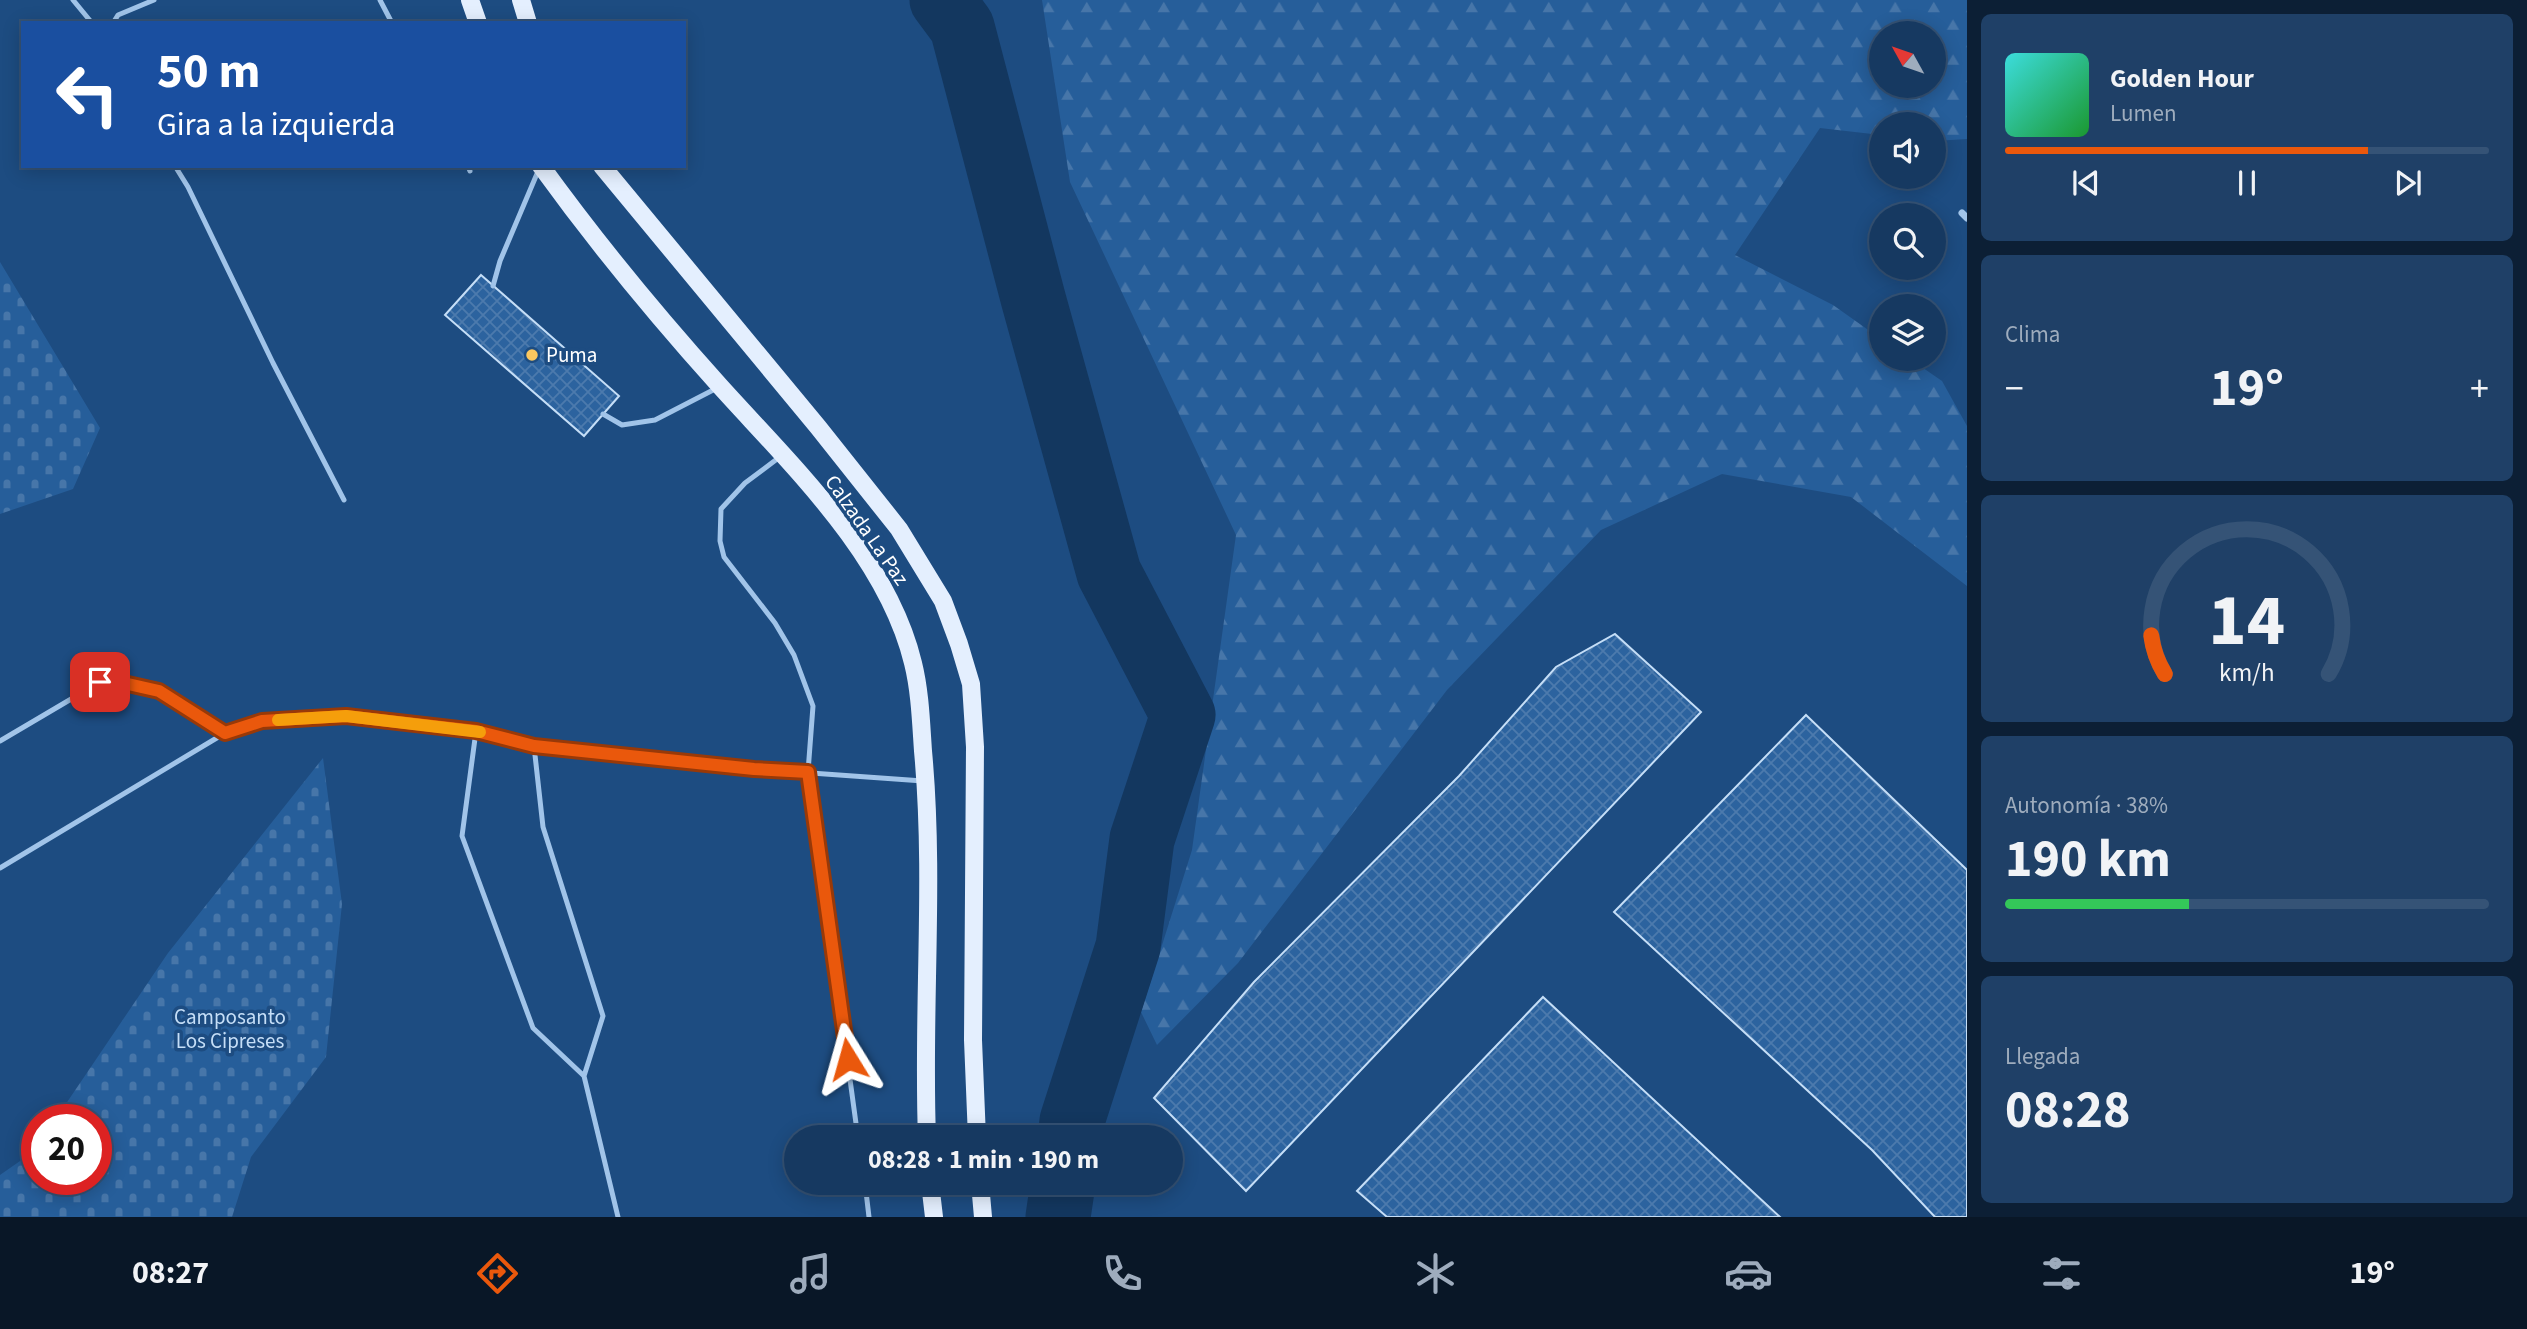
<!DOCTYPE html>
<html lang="es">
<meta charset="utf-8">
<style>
:root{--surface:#163961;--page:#1f4067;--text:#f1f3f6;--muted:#9eacbd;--line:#355376;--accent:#ea580c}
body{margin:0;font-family:"Source Sans 3",sans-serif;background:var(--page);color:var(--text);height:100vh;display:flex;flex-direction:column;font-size:26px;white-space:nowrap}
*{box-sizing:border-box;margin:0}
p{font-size:23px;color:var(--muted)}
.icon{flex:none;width:38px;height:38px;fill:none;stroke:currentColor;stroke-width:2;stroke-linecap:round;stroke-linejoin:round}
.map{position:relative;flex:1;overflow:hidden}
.sheet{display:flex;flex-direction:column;gap:14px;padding:14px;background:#0c1f35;width:560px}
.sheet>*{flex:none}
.banner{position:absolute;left:21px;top:21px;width:665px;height:147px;border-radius:0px;box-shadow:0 4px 18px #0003,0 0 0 2px var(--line);background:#1a4fa0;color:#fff;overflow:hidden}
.needle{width:46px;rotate:310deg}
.fabs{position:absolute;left:1869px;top:21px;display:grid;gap:14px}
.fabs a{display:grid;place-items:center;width:77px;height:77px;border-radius:50%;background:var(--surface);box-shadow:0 4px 18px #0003,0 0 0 2px var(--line);font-size:35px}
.speed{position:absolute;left:21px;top:1104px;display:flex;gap:14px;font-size:35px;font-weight:700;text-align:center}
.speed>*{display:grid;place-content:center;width:91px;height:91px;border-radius:50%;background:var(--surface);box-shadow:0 4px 18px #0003,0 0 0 2px var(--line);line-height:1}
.speed .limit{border:10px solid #d22;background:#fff;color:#111}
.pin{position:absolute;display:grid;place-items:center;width:60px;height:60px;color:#fff;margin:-30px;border-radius:14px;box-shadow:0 4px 10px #0006}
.me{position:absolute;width:77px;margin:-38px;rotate:352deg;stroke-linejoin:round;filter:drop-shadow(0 0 5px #0008)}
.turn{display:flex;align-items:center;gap:24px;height:147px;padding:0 21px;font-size:32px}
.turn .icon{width:91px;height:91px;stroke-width:2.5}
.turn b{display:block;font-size:49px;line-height:60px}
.big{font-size:52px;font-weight:700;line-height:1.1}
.sheet .card{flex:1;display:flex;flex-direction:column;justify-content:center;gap:10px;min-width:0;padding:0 24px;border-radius:10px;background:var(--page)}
.sheet .dial{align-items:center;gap:0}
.dial svg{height:182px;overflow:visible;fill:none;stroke:var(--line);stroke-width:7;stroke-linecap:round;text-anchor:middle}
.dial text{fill:var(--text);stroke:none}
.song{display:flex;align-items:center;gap:21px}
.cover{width:84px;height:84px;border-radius:10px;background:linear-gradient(135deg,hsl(180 70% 55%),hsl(130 70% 35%))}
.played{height:7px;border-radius:4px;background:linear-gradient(90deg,var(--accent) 75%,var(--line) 75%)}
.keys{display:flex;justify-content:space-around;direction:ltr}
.heat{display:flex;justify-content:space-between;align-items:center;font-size:38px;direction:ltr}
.charge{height:10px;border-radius:5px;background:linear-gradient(90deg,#34c759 38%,var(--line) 0)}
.trip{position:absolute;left:784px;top:1125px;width:399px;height:70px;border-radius:35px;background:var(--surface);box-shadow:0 4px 18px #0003,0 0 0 2px var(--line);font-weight:700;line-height:70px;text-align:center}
.tab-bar{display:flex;height:112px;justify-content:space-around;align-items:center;background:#091727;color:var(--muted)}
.tab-bar .icon{width:49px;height:49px}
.tab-bar .on{color:var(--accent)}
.tab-bar b{font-size:32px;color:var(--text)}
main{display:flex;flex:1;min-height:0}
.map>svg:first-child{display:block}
.forest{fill:url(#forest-firs);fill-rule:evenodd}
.cemetery{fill:url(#cemetery-stones)}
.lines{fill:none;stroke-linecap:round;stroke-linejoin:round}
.river{stroke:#13375f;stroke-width:65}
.building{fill:url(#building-cross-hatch);stroke:#c5def7;stroke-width:2}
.lane{stroke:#a1c4e9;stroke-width:5}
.street{stroke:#a1c4e9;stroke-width:7}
.primary{stroke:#e4effe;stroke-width:18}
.route-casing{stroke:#983908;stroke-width:18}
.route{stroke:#ea580c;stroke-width:12}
.slow{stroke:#f59e0b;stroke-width:12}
.poi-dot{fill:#fac75f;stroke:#1d4c81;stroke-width:2.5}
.labels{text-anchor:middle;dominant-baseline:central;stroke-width:7;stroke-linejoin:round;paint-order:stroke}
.poi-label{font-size:21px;fill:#fff;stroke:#1d4c81;text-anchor:start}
.street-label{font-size:21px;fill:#fff;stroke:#1d4c81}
.park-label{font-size:21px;fill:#c5def7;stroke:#1d4c81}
</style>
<main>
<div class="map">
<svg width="1967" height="1217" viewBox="0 0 1967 1217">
<defs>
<pattern id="forest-firs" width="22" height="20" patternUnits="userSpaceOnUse" patternTransform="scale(1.75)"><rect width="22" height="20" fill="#265e9a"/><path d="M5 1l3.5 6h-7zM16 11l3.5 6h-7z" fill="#4776a9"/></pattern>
<pattern id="cemetery-stones" width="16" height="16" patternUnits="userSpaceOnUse" patternTransform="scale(1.75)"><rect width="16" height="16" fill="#265e9a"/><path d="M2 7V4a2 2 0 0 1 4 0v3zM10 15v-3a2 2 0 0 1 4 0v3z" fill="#4776a9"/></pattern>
<pattern id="building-cross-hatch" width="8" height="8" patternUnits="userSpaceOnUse" patternTransform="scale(1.75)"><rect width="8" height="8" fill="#2c639f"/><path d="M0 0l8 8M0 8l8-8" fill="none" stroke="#4c7aad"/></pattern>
</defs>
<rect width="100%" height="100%" fill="#1d4c81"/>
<!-- forest -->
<path class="forest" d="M1042 0H1967V139L1934 141V124H1881V135L1820 128 1735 255 1833 305 1881 339V359H1910L1942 381 1967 426V586L1851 497 1722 474 1601 530 1447 690 1238 963 1157 1045 1141 1012 1192 850 1236 535 1070 182ZM1881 33H1934V86H1881Z"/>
<!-- cemetery -->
<path class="cemetery" d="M0 262 100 428 73 489 0 514Z
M323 758 342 904 326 1057 251 1157 232 1217H0V1175L33 1152 37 1147V1180H96V1120H55L168 953Z"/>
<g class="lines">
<!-- river -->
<path class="river" d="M942 0 962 27 1033 298 1109 573 1183 715 1142 839 1128 947 1072 1121 1070 1138
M1058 1217 1063 1183"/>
</g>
<!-- building -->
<path class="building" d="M481 275 619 396 584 436 445 315Z
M1615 634 1701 712 1246 1191 1154 1098 1254 982 1459 776 1556 667Z
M1806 715 1967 870V1217H1935L1872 1150 1614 912Z
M1543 997 1780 1217H1387L1357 1191Z"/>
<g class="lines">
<!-- lane -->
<path class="lane" d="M73 0 92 23
M380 0 392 23
M113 23 118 15 154 0
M175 166 188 187 273 363 344 500
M468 166 470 171
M493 286 500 261 539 169
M603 414 622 425 655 420 717 388
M781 456 745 483 721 509 720 541 724 557 775 623 794 655 813 706 808 772 858 1138
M476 731 462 836 533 1028 584 1076 618 1217
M0 741 100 682 128 684 159 690 225 733
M534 746 543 827 603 1016 584 1076
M0 868 225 733 262 721 346 716 476 731 534 746 754 769 923 781
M865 1183 869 1217"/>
<!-- street -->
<path class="street" d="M1962 213 1967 218"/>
<!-- primary -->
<path class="primary" d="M470 0 478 23
M521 0 528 23
M541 166C596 242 656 315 719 385 791 465 887 555 913 663 920 691 921 722 923 751 935 880 922 1009 927 1138
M602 166 818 427 899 529 943 601 959 644 971 684 975 747 973 1040 977 1138
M930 1183 934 1217
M980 1183 983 1217"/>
</g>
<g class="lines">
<defs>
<path id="route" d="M100 682 128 684 159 691 225 733 262 721 346 716 476 731 534 746 754 769 808 772 848 1059"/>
</defs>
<!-- route casing -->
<use href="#route" class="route-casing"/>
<!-- route -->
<use href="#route" class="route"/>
<!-- slow -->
<path class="slow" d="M278 720 346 716 480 732"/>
</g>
<!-- markers -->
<circle class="poi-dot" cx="532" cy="355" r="7"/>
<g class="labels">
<!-- poi labels -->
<g class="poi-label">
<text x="546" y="355">Puma</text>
</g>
<!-- street labels -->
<g class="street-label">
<text transform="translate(867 530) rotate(55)">Calzada La Paz</text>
</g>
<!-- park labels -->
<g class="park-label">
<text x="230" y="1017">Camposanto<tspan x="230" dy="24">Los Cipreses</tspan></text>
</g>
</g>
</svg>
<div class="fabs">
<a><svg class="needle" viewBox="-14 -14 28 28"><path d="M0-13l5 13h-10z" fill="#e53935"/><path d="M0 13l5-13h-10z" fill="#9eacbd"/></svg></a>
<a><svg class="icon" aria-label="sound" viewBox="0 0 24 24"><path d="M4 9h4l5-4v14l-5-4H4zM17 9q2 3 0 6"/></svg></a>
<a><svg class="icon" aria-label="search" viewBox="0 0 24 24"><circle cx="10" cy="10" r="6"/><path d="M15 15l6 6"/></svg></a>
<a><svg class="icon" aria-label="layers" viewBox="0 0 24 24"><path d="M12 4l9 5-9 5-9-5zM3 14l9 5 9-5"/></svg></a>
</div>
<div class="speed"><div class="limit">20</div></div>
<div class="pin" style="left:100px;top:682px;background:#d93025"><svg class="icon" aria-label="arrive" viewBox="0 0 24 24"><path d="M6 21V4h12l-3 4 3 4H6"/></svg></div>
<svg class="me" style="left:848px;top:1059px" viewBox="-20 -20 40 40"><path d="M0-17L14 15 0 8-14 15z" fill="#ea580c" stroke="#fff" stroke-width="4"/></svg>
<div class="trip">08:28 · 1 min · 190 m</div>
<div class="banner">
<div class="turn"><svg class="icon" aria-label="left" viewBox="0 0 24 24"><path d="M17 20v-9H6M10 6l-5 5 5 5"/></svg><div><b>50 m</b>Gira a la izquierda</div></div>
</div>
</div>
<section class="sheet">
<div class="card">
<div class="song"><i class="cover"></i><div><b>Golden Hour</b><p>Lumen</p></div></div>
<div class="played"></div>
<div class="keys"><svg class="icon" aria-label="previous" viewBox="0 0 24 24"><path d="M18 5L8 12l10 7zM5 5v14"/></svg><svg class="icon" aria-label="pause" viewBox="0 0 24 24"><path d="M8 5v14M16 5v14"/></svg><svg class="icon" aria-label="next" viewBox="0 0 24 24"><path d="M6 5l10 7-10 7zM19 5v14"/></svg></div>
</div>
<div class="card"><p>Clima</p>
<div class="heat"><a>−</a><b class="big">19°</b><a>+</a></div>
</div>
<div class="card dial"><svg viewBox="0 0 100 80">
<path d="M14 69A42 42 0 1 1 86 69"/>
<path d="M14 69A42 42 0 0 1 8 52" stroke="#ea580c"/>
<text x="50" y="56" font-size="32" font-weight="700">14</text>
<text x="50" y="72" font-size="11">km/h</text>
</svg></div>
<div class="card"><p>Autonomía · 38%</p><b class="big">190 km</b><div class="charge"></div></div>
<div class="card"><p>Llegada</p><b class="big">08:28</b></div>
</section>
</main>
<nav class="tab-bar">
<b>08:27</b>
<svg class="icon on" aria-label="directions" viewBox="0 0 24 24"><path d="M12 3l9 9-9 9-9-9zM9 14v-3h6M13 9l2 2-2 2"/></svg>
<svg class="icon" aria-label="music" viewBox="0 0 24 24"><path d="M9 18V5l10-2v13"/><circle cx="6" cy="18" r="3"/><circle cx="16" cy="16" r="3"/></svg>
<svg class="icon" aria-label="phone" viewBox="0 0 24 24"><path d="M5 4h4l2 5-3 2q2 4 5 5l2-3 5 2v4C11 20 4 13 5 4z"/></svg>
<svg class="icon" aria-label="climate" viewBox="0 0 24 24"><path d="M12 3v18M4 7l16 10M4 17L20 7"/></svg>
<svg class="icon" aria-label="car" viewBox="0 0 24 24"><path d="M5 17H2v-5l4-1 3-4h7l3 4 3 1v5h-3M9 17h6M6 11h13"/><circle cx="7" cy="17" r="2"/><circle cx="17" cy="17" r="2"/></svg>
<svg class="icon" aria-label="filters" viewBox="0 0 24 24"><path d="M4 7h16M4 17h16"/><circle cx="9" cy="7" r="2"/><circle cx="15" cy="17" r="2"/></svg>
<b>19°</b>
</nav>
